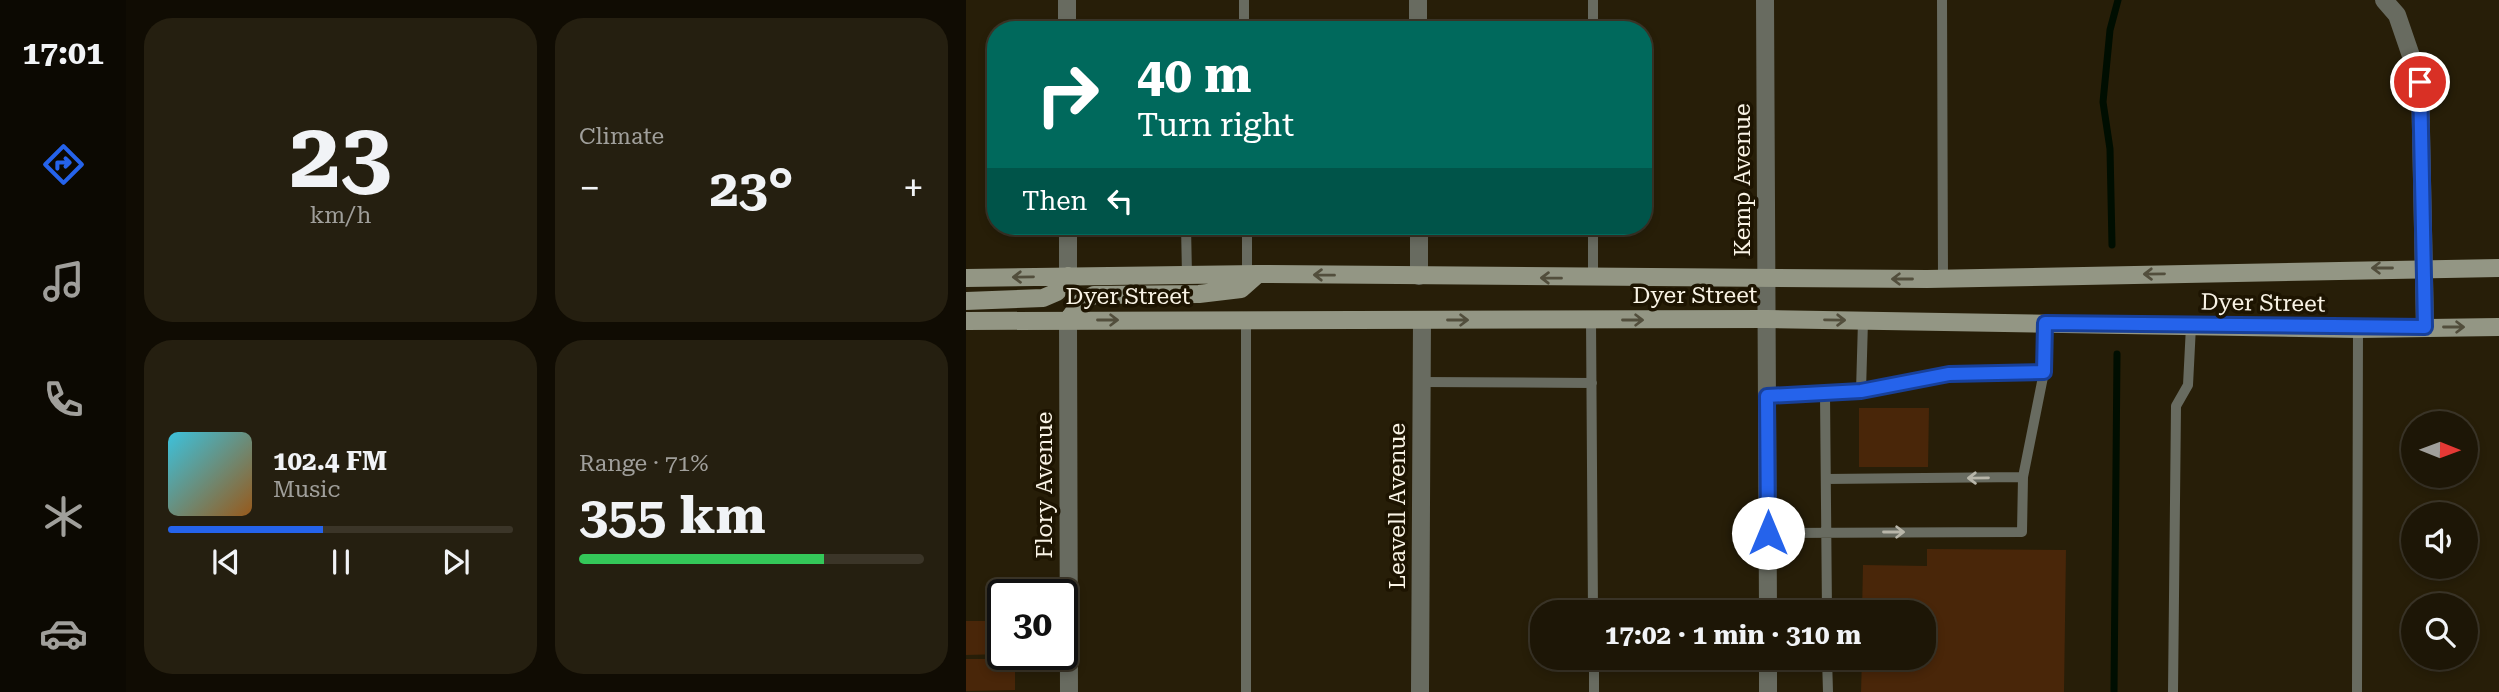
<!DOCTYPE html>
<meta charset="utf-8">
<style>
:root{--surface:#1d1606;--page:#251f10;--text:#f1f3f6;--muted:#a09f9b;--line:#3b3528;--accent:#2563eb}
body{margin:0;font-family:"Roboto Serif",serif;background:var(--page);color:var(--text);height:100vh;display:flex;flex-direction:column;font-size:26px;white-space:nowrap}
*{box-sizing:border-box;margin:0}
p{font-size:23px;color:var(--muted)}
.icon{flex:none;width:38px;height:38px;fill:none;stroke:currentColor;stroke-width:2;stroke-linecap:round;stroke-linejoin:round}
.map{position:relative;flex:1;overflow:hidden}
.details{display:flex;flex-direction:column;gap:18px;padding:18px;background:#100c03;width:840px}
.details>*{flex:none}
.banner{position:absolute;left:21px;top:21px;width:665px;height:214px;border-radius:28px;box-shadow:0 4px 10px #0003,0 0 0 2px var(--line);background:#00695c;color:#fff;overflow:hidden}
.needle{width:46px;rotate:91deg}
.buttons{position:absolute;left:1435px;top:411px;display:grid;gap:14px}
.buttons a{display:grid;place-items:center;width:77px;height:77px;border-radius:50%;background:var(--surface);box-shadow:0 4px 10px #0003,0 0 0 2px var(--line);font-size:35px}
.speed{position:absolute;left:21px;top:579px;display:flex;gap:14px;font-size:35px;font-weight:700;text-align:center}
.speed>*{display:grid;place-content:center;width:91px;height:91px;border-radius:50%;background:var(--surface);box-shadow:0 4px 10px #0003,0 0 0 2px var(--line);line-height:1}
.speed .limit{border:4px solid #111;border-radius:10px;background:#fff;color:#111}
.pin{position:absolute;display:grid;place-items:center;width:60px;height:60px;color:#fff;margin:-30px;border:4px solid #fff;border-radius:50%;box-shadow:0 2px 7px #0007}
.me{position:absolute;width:77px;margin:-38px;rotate:0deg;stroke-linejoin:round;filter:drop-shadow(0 0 5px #0008)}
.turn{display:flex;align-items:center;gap:24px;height:147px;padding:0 35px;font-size:32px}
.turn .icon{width:91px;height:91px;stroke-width:2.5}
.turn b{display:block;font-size:49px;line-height:60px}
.then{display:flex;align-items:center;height:66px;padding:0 35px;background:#0003;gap:14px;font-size:26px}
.big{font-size:52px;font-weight:700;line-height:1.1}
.details .tile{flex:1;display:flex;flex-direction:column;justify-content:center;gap:10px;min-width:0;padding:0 24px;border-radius:28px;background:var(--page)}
.details .dial{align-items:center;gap:0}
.dial b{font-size:91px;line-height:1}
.song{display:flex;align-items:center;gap:21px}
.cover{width:84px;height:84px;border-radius:10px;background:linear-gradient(135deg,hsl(190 70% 55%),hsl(30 70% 35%))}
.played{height:7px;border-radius:4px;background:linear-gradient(90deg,var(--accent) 45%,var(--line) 45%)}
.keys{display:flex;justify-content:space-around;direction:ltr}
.heat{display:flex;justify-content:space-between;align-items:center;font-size:38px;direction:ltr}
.charge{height:10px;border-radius:5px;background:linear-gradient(90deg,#34c759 71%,var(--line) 0)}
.details .tiles{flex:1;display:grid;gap:18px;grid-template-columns:repeat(2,1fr)}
.trip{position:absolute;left:564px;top:600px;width:406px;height:70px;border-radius:28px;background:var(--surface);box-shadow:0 4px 10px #0003,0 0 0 2px var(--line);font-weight:700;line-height:70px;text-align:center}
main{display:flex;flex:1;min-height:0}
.menu{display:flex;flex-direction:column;width:126px;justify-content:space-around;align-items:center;background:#0c0902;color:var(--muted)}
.menu .icon{width:49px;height:49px}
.menu .on{color:var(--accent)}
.menu b{font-size:32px;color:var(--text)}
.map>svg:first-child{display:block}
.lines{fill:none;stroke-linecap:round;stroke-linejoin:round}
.stream{stroke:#000e01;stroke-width:7}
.building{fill:#492609}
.lane{stroke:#686b60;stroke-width:10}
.street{stroke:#686b60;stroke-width:18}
.secondary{stroke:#939684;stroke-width:18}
.oneway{stroke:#524e3c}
.oneway2{stroke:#b8b6a9}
.route-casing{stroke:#184099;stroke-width:18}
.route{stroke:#2563eb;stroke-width:12}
.labels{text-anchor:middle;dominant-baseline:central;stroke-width:7;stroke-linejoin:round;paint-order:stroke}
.street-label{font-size:23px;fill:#f9f3e5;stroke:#1d1401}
</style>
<main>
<nav class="menu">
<b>17:01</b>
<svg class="icon on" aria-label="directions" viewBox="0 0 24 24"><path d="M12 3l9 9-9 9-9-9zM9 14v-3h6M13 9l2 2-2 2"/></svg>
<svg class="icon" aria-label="music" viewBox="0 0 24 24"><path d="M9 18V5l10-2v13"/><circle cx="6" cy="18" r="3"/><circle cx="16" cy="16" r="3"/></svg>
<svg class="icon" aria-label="phone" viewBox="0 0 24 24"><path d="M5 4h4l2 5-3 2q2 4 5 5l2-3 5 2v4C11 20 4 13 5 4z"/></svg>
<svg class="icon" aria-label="climate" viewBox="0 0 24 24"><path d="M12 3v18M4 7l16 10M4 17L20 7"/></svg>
<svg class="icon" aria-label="car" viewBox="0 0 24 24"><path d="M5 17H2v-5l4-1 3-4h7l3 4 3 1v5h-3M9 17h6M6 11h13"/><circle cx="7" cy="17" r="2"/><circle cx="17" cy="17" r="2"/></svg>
</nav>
<section class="details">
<div class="tiles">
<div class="tile dial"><b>23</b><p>km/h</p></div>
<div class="tile"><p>Climate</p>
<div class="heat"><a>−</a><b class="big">23°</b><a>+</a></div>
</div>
<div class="tile">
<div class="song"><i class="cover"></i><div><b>102.4 FM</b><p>Music</p></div></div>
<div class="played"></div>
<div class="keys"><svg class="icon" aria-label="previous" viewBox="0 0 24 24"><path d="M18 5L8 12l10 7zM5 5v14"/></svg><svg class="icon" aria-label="pause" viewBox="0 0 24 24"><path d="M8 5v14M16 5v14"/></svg><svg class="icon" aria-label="next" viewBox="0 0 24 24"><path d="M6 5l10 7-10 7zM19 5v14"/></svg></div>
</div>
<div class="tile"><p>Range · 71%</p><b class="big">355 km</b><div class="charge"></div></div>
</div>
</section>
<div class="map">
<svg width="1533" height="692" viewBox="0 0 1533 692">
<rect width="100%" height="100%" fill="#271e08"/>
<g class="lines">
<!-- stream -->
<path class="stream" d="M1146 245 1144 149 1137 102 1144 30 1152 0
M1148 692 1151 354"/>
</g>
<!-- building -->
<path class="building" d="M893 408H963L962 467H893Z
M961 549 1100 550 1098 692H895L896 658H957V612H896L897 565 961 566Z
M0 621H37V654L0 655Z
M0 659H49V690L0 691Z"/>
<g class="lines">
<!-- lane -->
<path class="lane" d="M278 0V30
M627 0V30
M976 0 977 279
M220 226 221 275
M281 226V274
M627 226V279
M280 320V692
M625 320 627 612
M456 382 626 383
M895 391 983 374 1078 372
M801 395 895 391 897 321
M859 395 861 612
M1057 477 1078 372V323
M802 533 1056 532 1057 477 860 479
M628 658V692
M861 658 862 692
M1207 692 1210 406 1222 385 1225 326
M1391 692 1392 329"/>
<!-- street -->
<path class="street" d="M101 0V30
M452 0V30
M799 0 802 612
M1418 0 1431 15 1454 82 1459 327
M102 226V276
M453 226V276
M102 320 103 692
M802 658V692
M454 692 456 320"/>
<!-- secondary -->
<path class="secondary" d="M0 278 292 274 961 279 1533 268
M0 301 77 298 91 292 102 276
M102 320 115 302 128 295 233 294 275 289 292 274
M0 321 801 319 1392 329 1533 327"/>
</g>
<!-- one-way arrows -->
<defs><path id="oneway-shaft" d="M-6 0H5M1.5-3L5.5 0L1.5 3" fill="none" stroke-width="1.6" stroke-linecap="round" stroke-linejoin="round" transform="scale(1.75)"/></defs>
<g class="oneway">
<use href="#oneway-shaft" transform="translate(1416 268) rotate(180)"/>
<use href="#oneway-shaft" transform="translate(1188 274) rotate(179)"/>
<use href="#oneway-shaft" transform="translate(358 275) rotate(-179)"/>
<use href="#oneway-shaft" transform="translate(57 277) rotate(179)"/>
<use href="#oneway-shaft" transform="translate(585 278) rotate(-179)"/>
<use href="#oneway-shaft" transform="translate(936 279) rotate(-180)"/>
<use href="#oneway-shaft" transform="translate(142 320)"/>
<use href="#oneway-shaft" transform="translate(492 320)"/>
<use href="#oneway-shaft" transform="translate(667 320)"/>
<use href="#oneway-shaft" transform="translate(869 320) rotate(1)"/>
<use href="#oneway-shaft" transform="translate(1488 327)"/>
</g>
<g class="oneway2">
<use href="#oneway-shaft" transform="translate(1012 478) rotate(179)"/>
<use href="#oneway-shaft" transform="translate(928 532)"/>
</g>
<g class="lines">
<defs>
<path id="route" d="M802 533 801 396 895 391 983 374 1078 372 1079 323 1459 327 1454 82"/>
</defs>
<!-- route casing -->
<use href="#route" class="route-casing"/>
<!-- route -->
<use href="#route" class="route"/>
</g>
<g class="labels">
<!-- street labels -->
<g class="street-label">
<text transform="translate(776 180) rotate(-90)">Kemp Avenue</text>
<text x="729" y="295">Dyer Street</text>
<text x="162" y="296">Dyer Street</text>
<text transform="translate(1297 303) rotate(1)">Dyer Street</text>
<text transform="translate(78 485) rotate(-90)">Flory Avenue</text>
<text transform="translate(431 506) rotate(-90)">Leavell Avenue</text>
</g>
</g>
</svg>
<div class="buttons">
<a><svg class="needle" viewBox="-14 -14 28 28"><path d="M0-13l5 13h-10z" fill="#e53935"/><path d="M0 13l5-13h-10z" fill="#a09f9b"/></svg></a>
<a><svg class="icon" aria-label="sound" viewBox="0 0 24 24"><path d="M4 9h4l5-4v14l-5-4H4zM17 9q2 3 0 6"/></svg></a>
<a><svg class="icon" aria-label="search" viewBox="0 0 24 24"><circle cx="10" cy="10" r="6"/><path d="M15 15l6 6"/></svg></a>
</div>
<div class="speed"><div class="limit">30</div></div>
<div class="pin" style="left:1454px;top:82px;background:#d93025"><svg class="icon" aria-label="arrive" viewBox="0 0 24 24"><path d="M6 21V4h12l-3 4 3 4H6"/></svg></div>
<svg class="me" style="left:802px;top:533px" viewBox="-20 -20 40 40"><circle r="19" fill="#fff"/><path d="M0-13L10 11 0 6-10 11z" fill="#2563eb"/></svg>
<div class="trip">17:02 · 1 min · 310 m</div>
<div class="banner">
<div class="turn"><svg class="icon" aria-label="right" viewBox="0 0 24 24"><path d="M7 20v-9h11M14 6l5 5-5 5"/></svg><div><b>40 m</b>Turn right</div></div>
<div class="then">Then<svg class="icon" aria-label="left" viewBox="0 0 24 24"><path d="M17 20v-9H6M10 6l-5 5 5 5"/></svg></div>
</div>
</div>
</main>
